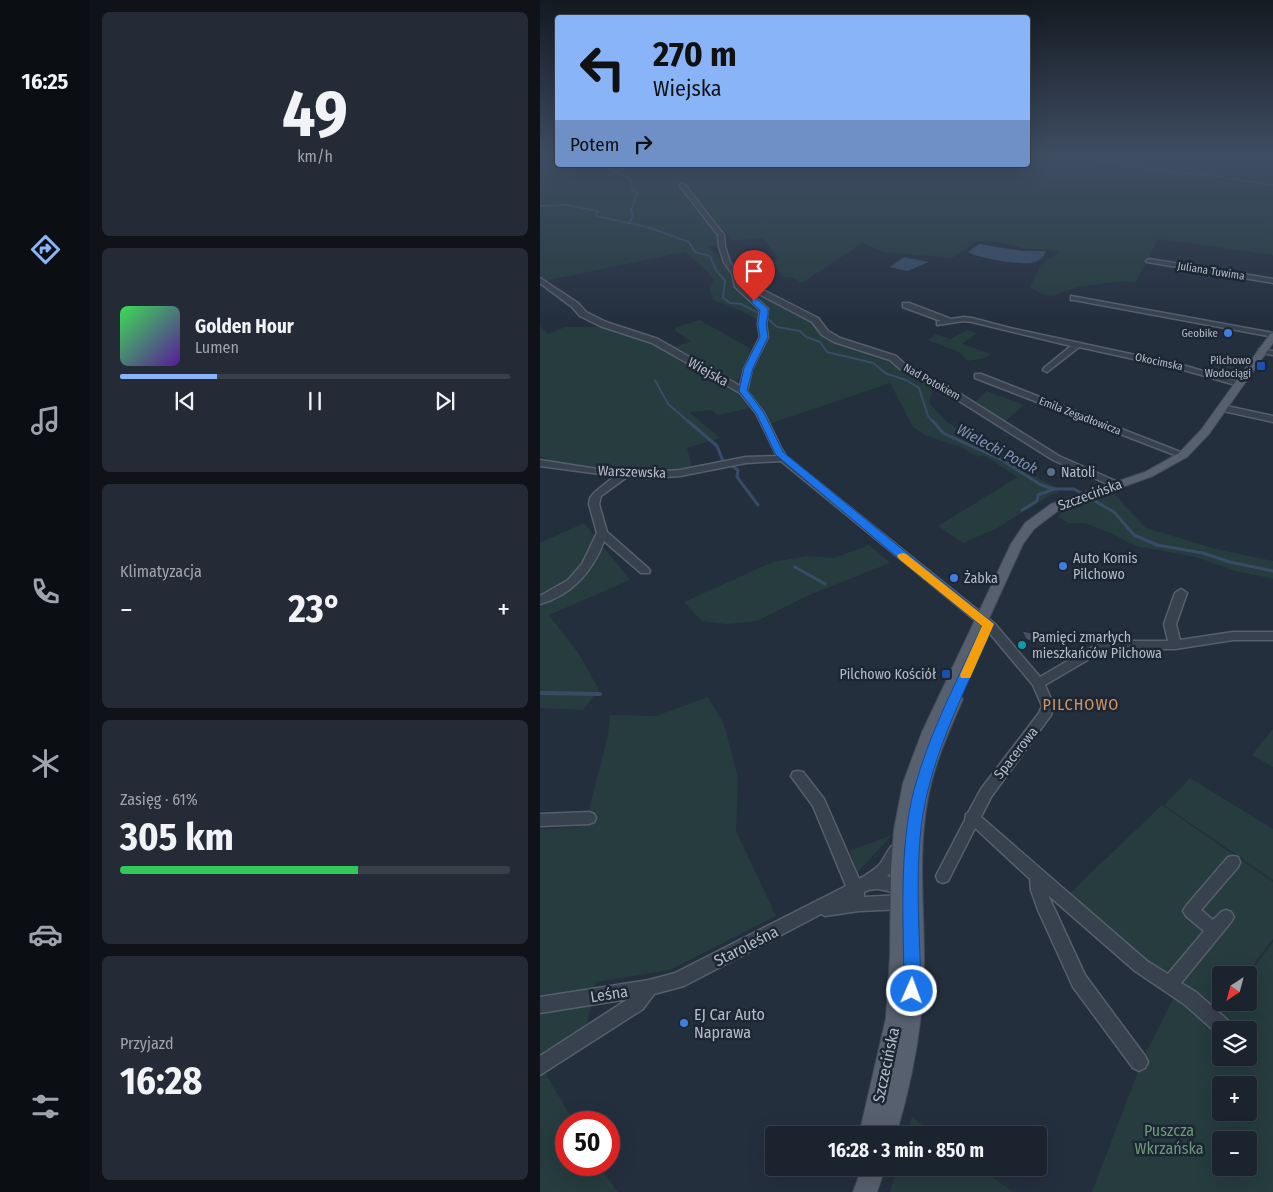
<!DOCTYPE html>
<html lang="pl">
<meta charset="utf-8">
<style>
:root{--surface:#1b232e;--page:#242b36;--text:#f1f3f6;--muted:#a0a4aa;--line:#39404a;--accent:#8ab4f8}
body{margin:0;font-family:"Fira Sans Condensed",sans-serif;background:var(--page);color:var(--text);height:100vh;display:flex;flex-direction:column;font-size:19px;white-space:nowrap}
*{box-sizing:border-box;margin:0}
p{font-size:16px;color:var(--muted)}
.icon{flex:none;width:28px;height:28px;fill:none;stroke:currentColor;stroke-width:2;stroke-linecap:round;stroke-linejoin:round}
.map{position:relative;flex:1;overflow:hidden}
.details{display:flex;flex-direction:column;gap:12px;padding:12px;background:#0f1319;width:450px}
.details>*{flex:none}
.banner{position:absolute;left:15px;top:15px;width:475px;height:152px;border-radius:5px;box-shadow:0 5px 20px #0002,0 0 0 1px var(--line);background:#8ab4f8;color:#111;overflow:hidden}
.needle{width:32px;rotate:216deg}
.fabs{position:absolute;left:672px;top:966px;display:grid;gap:10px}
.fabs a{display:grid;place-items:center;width:45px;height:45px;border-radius:5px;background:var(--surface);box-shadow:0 5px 20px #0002,0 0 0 1px var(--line);font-size:25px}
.speed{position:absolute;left:15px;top:1111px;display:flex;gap:10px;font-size:25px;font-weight:700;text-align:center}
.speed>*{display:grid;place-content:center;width:65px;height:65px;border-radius:50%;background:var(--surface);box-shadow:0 5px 20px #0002,0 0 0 1px var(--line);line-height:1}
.speed .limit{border:8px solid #d22;background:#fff;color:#111}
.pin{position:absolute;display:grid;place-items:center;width:42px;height:42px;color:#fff;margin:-51px -21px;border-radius:50% 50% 50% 0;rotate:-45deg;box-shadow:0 0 5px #0007}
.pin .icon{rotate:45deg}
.me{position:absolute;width:55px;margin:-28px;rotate:2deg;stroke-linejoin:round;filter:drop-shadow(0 0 4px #0008)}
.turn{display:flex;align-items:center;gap:18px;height:105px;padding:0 15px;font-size:22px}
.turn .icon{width:65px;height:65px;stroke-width:2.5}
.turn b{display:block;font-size:35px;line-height:42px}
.then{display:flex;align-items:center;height:48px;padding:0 15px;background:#0003;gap:10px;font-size:19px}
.big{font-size:38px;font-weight:700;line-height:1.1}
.details .widget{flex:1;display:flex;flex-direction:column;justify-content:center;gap:8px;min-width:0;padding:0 18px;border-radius:8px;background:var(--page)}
.details .dial{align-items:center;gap:0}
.dial b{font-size:65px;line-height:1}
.song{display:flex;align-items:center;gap:15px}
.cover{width:60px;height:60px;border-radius:8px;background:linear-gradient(135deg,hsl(130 70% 55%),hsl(270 70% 35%))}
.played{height:5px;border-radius:2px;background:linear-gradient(90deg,var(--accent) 25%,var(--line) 25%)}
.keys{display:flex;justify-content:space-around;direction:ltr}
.heat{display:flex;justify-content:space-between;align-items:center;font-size:28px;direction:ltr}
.charge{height:8px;border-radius:4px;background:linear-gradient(90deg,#34c759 61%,var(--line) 0)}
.trip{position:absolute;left:225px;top:1126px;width:282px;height:50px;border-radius:5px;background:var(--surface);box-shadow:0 5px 20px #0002,0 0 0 1px var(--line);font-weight:700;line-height:50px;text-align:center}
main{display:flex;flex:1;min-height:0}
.tabs{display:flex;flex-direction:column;width:90px;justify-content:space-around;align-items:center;background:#0b0e12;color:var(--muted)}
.tabs .icon{width:35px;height:35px}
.tabs .current{color:var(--accent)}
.tabs b{font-size:22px;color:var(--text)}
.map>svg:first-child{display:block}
.green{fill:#263c3f;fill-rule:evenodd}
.water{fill:#394c67}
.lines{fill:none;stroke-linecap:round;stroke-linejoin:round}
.stream-far2{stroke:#394c67;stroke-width:2}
.stream-far1{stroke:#394c67;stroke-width:3}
.stream{stroke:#394c67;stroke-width:4}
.building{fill:#455162;stroke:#1f2835}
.minor-casing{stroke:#565f6c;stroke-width:3}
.major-casing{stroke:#414a57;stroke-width:2}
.minor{fill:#38414e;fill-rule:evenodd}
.major{fill:#56606e;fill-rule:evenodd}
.route{fill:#1a73e8;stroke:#114b97}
.slow{fill:#f59e0b}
.shop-dot{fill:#3f7fe0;stroke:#1d2633;stroke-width:2}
.transit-dot{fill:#1a4fb4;stroke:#1d2633;stroke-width:2}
.service-dot{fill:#5c6f8a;stroke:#1d2633;stroke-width:2}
.culture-dot{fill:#0f9aa8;stroke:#1d2633;stroke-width:2}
.labels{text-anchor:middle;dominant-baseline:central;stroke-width:5;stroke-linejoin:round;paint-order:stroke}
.far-street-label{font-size:11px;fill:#b4bcc9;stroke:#1d2633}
.far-poi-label{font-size:11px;fill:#b4bcc9;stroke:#1d2633;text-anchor:end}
.street-label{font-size:14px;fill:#b4bcc9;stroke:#1d2633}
.poi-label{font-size:14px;fill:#b4bcc9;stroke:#1d2633;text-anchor:start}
.water-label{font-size:15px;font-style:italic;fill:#7c92b1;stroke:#1d2633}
.quarter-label{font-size:16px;letter-spacing:1px;fill:#d59563;stroke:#1d2633}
.near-street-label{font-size:16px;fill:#b4bcc9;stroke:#1d2633}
.near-poi-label{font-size:16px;fill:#b4bcc9;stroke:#1d2633;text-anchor:start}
.near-park-label{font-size:16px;fill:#6b9a76;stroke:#1d2633}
</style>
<main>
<nav class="tabs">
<b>16:25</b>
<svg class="icon current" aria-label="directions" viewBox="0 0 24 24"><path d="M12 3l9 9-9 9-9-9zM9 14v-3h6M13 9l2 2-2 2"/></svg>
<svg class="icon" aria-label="music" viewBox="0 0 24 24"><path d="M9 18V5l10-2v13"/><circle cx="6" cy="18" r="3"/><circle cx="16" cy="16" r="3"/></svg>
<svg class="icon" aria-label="phone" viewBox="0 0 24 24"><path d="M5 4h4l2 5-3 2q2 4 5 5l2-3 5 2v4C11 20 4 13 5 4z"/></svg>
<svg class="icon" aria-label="climate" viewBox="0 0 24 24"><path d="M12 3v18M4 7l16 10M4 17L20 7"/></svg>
<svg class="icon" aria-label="car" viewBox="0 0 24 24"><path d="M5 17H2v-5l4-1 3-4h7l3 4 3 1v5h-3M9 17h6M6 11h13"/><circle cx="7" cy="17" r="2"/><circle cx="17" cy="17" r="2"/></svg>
<svg class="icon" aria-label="filters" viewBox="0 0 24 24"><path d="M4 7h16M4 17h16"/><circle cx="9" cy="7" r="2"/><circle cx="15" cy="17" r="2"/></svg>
</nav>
<section class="details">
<div class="widget dial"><b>49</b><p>km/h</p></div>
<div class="widget">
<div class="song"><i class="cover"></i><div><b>Golden Hour</b><p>Lumen</p></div></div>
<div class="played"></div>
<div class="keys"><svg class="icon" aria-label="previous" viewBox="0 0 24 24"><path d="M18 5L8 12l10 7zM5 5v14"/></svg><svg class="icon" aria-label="pause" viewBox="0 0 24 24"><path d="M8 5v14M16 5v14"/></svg><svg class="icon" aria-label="next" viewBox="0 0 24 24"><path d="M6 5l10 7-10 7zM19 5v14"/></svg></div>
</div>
<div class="widget"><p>Klimatyzacja</p>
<div class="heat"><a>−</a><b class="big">23°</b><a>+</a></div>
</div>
<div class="widget"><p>Zasięg · 61%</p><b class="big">305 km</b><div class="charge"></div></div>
<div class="widget"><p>Przyjazd</p><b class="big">16:28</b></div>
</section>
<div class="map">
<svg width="733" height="1192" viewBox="0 0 733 1192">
<rect width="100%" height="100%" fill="#242f3e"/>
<!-- green -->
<path class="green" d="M0 154H17L18 165H488V154H733V255L618 239 596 282 580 281 538 287 513 296 504 295 491 288V285L501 265 520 251 481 248 456 242 436 241 412 258 343 252 322 243 262 283 251 277 245 278 230 261 239 259 223 238 193 241 177 223H171L178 234 179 245 168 247 182 260 198 288 204 294H221L275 321 285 335 347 358 389 384 392 393 389 403 407 422 428 434 433 432 461 448 458 449 485 471 516 487 519 493 509 496 457 528 423 543 398 526 478 477 443 455 438 457 421 447 385 435 373 427 350 383 226 425 203 391 227 327C211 314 193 307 173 300L170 288 174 280 168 272 145 252 4 281 0 277Z
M160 320 211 349 196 385 132 348 151 341 135 331 136 327Z
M0 326 8 334 25 327H70L111 342 157 371 197 393 210 408 178 415 172 410 149 412 180 438 147 448 152 467 121 472 73 470 13 462 0 456Z
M427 330 437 333 422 344 451 354 444 358 427 361 421 353 388 340 396 334 410 339Z
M681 358 701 361 687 378 669 373Z
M447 391 484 405 463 423 433 404Z
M574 494 606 528 676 549 733 561V579L696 571 656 557 596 546 573 534 545 523H528L517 516 534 506Z
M44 523 90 580 9 615 39 654 59 690 43 710 0 708V543Z
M329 545 350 563 269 595 217 621 186 624 162 621 144 602 233 562 269 556 294 558Z
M168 697 184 724 198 778 196 831 236 916 130 970 56 982 47 1025 3 1052 7 1076 34 1122H26V1165H58L78 1192H0V829L37 827 48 813 68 735 70 715 116 716Z
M733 729V767L712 755Z
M650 778 733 829V880L624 805Z
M622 805 733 882V939L706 975H681V1002L686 1003 677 1014 603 960 529 894Z
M352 835 317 873 310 851Z
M733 942V1192H552L603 1059 635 995 677 1017 688 1003 709 1002 708 975ZM681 1030H709V1058H681ZM681 1085H709V1112H681ZM681 1140H709V1168H681Z
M372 1117 396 1135H366Z
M357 1168H440L473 1192H350Z"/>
<!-- water -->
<path class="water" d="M439 244 482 251H506C504 257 498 262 491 263 479 265 437 258 428 252Z
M364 257 389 262 367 271 350 267Z"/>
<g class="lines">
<!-- stream-far2 -->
<path class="stream-far2" d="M500 154 560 160 595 165 612 170 666 175 733 185
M62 165 92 180 91 184
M636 180 644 174
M0 206 27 205 58 211 56 216 107 227 149 242 155 252 170 256 176 270 185 281 183 298 190 303 201 304 217 312
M90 222 93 216 91 210 97 194 91 187
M227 318 237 327 260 331 266 337 280 342 287 352 333 363 347 374 366 380 379 388 388 416 394 423
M115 380 128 404 150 423"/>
<!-- stream-far1 -->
<path class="stream-far1" d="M148 421 177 446 183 461
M393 421 403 433 462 460 501 485 514 489H534L574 512 594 535 617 545 663 553 690 562 733 571
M192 466 198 470 197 477 218 505
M482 510 497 501 498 495 514 489
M255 567 285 584"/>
<!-- stream -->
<path class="stream" d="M0 693 60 694"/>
</g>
<!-- building -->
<path class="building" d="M482 631 492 633 509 640 504 647 486 639Z"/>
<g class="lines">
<defs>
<path id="minor" d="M140 184H144L184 235 185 247 190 262 198 274 202 286 208 291H225L278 318 288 331 300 338 356 356 366 365 422 395 519 456 580 483 582 485 580 487H574L513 460 416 399 360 369 350 360 294 342 282 335 272 322 221 295H213L228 309 226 324 228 337 212 369 207 391 224 413 241 448 246 456 455 624 500 677 548 649 571 641H628L624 624 635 593 641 589 647 593 636 624 640 640 693 632H733V640H693L635 649H571L556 655 505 685 514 706 511 715 451 797 441 817 607 961 628 974 664 931 646 916 643 911 646 906 688 857 693 856 698 857 700 862 698 867 661 910 673 920 681 912 686 910 691 912 694 917 691 922 641 983 656 992 692 1024 695 1030H681L680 1036 644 1004 595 971 508 895 545 975 605 1056 608 1062 605 1068 599 1071 593 1068 533 987 498 910 491 890 490 879 435 828 408 881 403 883 398 881 396 876 425 820 426 814 428 813 441 789 499 713 502 706 493 685 447 630 241 461 206 463 140 476 109 478 87 477 61 496 59 504 67 532 109 569 110 571 109 573H101L64 541C53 571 32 595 0 604V596L28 580 42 564 57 533 49 504 50 498 55 492 75 476 0 466V460L57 469 109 472 140 470 206 457 237 456 216 413 200 393 112 343 60 326 40 316 32 307 0 283V278L38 303 46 312 66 322 118 339 200 386 204 369 220 337 218 324 220 310 195 287 192 274 184 262 179 247 178 235 140 186Z
M609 259 733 279V283L607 262 606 261Z
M531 296 733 333V337L534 300H531Z
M363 303H369L411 319 424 317 432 318 470 328 646 366 703 383 699 386 644 370 539 347 507 372 503 370 504 368 531 346 432 322 424 321 397 325V321H401L363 307Z
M719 349 733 351V355L719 353Z
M435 374H441L648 455 643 458 640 457 435 378Z
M682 405 733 416V422L679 410V406Z
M258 771 263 772 284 799 319 879C326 875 333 871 339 865 347 857 349 839 363 844L365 848C361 857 355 870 347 876L369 883 372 888 369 893C355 898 341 883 324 892V897L364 895 369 897 372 902 369 907 364 909 319 911 285 916 281 914 144 986 114 994 103 1009 0 1075V1056L88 999 0 1013V997L109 980 135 973 306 886 273 806 251 776 253 772Z
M49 812 54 814 56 818 54 822 49 824 0 826V814Z"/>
<path id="major" d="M733 333V343L669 434 647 457 613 476 519 510 494 529 483 544 415 693 420 695 423 699C408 733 393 767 387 803 378 855 384 907 384 959 384 1019 373 1078 356 1135H319L346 1018 350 956 351 868 354 830 363 783 382 732 471 544 485 523 511 504 605 472 639 453 661 430 730 334Z
M322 1168H345L337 1192H313Z"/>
</defs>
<!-- minor casing -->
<use href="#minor" class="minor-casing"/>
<!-- major casing -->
<use href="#major" class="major-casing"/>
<!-- minor -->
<use href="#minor" class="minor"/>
<!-- major -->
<use href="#major" class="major"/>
</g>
<!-- sky -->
<linearGradient id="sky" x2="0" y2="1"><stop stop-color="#141a22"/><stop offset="0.48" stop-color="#3f4d63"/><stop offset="1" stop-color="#3f4d63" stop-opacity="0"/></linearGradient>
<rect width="733" height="321" fill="url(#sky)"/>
<!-- route -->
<path class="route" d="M212 299H217L228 309V315L226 324 228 337 213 368 207 390 224 413 243 452 454 624C431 678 402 733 388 790 372 851 380 928 381 991L378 997 372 999 367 997 364 991C364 928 358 851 374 790 389 733 418 679 442 626L375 572 236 455 216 413 199 391 204 368 220 337 218 324 220 310 212 303Z"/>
<!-- slow -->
<path class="slow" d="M363 553 366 554 454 624 430 678H421L420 675 442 626 359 559 357 556 359 554Z"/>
<!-- markers -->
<g class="shop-dot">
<circle cx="688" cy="333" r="5"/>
<circle cx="523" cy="566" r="5"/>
<circle cx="414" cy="578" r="5"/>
<circle cx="144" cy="1023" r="5"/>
</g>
<g class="transit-dot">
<rect x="716" y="361" width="10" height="10" rx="2.5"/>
<rect x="401" y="669" width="10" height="10" rx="2.5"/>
</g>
<circle class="service-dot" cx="511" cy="472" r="5"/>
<circle class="culture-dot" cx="482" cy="645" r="5"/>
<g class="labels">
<!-- far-street labels -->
<g class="far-street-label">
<text transform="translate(671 271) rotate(9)">Juliana Tuwima</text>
<text transform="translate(619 362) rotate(12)">Okocimska</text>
<text transform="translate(392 382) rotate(29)">Nad Potokiem</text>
<text transform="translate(540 416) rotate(21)">Emila Zegadłowicza</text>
</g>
<!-- far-poi labels -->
<g class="far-poi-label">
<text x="678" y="333">Geobike</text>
<text x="711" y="360">Pilchowo<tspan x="711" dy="13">Wodociągi</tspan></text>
</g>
<!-- street labels -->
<g class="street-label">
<text transform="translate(168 372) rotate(29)">Wiejska</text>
<text transform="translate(92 472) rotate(2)">Warszewska</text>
<text transform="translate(550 495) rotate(-20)">Szczecińska</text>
<text transform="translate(476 753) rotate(-52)">Spacerowa</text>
</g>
<!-- poi labels -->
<g class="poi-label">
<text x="521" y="472">Natoli</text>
<text x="533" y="558">Auto Komis<tspan x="533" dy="16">Pilchowo</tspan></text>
<text x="424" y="578">Żabka</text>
<text x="492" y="637">Pamięci zmarłych<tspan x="492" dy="16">mieszkańców Pilchowa</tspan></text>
<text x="396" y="674" text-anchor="end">Pilchowo Kościół</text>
</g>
<!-- water labels -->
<g class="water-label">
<text transform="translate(457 449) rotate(28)">Wielecki Potok</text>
</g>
<!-- quarter labels -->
<g class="quarter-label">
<text x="541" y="704">PILCHOWO</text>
</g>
<!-- near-street labels -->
<g class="near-street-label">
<text transform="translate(206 946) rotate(-27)">Staroleśna</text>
<text transform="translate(69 994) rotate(-9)">Leśna</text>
<text transform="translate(346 1065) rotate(-78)">Szczecińska</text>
</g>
<!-- near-poi labels -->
<g class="near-poi-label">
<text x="154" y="1014">EJ Car Auto<tspan x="154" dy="18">Naprawa</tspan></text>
</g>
<!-- near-park labels -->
<g class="near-park-label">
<text x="629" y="1130">Puszcza<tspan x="629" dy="18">Wkrzańska</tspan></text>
</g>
</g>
</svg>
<div class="fabs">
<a><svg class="needle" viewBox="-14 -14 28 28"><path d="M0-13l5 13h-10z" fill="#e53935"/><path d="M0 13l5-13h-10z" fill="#a0a4aa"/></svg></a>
<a><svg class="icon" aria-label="layers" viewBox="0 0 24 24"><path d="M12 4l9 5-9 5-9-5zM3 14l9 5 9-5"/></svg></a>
<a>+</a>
<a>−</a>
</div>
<div class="speed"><div class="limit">50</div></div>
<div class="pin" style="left:214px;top:301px;background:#d93025"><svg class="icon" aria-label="arrive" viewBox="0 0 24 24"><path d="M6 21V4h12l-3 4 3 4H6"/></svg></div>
<svg class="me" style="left:372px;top:991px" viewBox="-20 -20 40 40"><circle r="17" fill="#1a73e8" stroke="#fff" stroke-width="3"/><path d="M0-11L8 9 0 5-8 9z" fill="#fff"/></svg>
<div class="trip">16:28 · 3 min · 850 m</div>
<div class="banner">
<div class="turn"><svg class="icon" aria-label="left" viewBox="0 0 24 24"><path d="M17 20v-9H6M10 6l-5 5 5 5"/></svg><div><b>270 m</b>Wiejska</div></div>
<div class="then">Potem<svg class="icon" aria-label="right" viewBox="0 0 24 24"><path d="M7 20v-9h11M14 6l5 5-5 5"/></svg></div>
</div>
</div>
</main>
